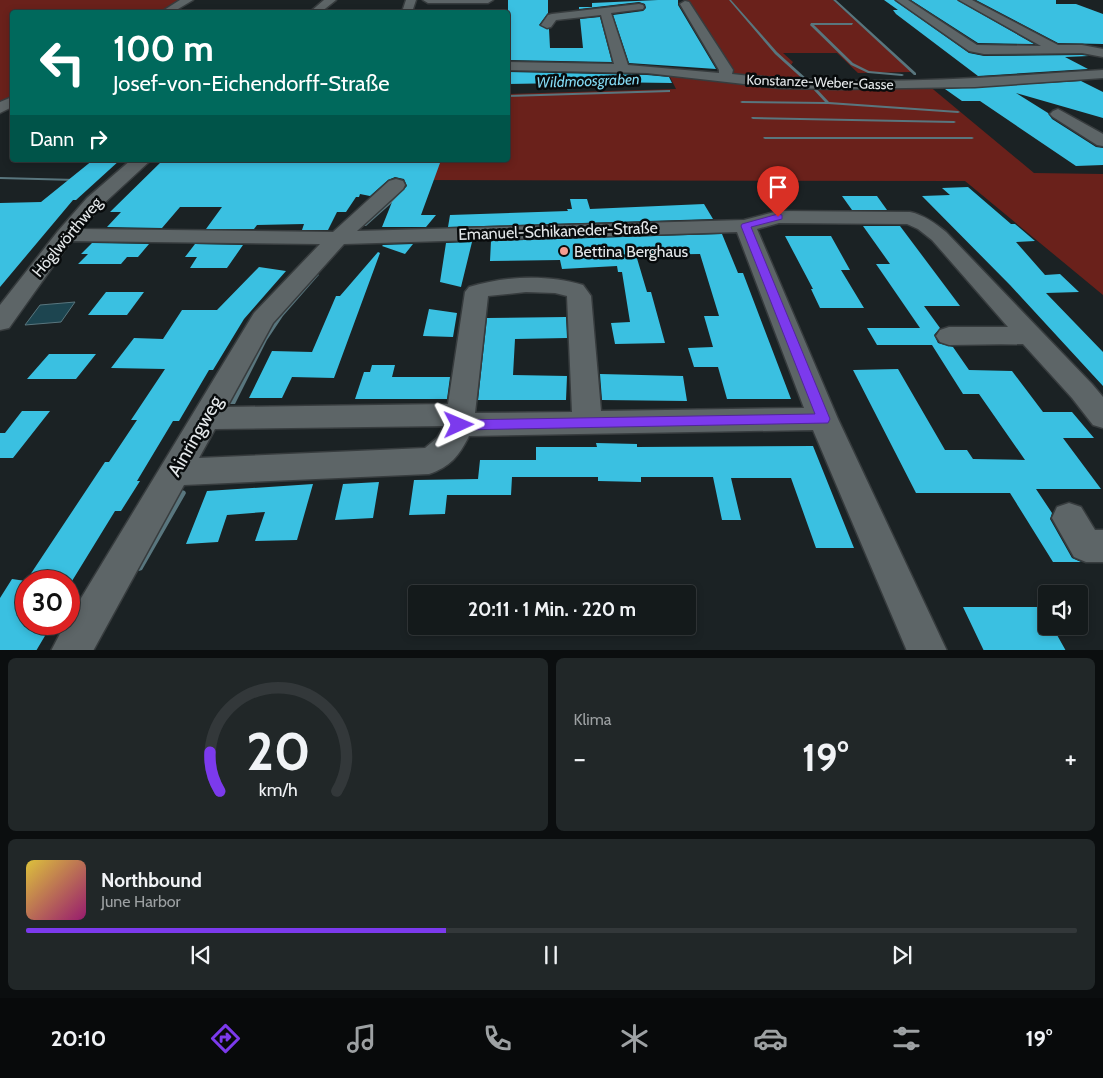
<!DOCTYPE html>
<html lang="de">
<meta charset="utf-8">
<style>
:root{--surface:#141a1b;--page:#212728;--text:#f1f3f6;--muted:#9da1a3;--line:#33383a;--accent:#7c3aed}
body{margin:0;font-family:Cabin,sans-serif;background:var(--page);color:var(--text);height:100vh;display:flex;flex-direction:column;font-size:19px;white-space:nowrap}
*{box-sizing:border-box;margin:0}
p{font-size:16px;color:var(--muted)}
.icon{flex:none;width:28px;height:28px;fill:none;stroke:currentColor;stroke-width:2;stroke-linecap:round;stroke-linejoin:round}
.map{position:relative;height:650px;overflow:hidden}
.panel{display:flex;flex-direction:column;gap:8px;padding:8px;background:#0b0e0f;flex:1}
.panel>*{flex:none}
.top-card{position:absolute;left:10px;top:10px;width:500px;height:152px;border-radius:5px;box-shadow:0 2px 8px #0003,0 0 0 1px var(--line);background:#00695c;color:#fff;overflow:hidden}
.tools{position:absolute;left:1038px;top:585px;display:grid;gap:10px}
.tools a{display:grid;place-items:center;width:50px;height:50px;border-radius:5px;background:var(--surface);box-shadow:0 2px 8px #0003,0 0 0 1px var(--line);font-size:25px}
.speed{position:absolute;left:15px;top:570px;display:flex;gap:10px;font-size:25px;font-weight:700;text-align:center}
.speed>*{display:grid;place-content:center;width:65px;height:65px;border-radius:50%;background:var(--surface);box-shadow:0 2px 8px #0003,0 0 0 1px var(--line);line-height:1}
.speed .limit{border:8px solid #d22;background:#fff;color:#111}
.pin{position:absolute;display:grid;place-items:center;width:42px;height:42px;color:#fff;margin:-51px -21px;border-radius:50% 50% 50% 0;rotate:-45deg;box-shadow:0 0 5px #0007}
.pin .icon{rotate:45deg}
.me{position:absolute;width:55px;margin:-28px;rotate:89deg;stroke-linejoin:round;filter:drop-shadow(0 0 4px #0008)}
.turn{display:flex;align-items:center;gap:18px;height:105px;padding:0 20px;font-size:22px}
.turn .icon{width:65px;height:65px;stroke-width:2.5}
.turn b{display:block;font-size:35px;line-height:42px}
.then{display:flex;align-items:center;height:48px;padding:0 20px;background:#0003;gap:10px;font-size:19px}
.big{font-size:38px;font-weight:800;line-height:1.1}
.panel .tile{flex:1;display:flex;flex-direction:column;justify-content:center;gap:8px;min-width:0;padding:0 18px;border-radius:8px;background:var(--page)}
.panel .dial{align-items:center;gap:0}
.dial svg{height:130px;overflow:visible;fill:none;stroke:var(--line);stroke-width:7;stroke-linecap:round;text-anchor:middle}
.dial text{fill:var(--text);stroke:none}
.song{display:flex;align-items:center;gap:15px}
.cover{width:60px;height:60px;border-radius:8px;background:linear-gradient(135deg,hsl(50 70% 55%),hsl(320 70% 35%))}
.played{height:5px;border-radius:2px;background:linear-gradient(90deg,var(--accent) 40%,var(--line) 40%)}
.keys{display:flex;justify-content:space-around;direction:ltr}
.heat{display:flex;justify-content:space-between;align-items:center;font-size:28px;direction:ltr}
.panel .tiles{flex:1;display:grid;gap:8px;grid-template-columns:1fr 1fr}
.tile:last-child{grid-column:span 2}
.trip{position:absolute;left:408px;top:585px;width:288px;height:50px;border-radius:5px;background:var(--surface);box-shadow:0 2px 8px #0003,0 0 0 1px var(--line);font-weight:800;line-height:50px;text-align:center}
.menu{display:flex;height:80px;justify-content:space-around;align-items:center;background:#080a0b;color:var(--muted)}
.menu .icon{width:35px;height:35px}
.menu .selected{color:var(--accent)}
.menu b{font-size:22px;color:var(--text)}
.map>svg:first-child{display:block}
.green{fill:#6a211b}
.water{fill:#1d4550;stroke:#59767e}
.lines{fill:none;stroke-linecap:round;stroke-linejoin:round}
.stream{fill:#59767e;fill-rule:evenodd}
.building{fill:#3ac0e1}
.minor-casing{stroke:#373c3e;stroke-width:3}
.minor{fill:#5d6567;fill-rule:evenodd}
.route{fill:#7c3aed;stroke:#51269a}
.poi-dot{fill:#f59c90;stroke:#080b0c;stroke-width:2}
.labels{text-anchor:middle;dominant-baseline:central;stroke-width:5;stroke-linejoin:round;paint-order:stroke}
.far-street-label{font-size:14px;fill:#e4e8ea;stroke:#080b0c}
.far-water-label{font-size:15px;font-style:italic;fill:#84daf3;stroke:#080b0c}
.street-label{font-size:16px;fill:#e4e8ea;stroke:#080b0c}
.poi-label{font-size:16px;fill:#e4e8ea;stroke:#080b0c;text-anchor:start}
.near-street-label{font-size:19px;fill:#e4e8ea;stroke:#080b0c}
</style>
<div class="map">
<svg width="1103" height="651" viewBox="0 0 1103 651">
<rect width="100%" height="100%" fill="#1b2224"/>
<!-- green -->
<path class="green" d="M0 0H184L162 12H12V99L0 106Z
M685 0H833L912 72 858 73 837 53H783L793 62 791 65C795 71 802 77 809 81L928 85 1034 173 1103 174V295L965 181 416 180 440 160H508V94L676 89 668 73 734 81 690 5Z"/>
<!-- water -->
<path class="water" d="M75 302 61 322 25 325 40 305Z"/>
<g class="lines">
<!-- stream -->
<path class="stream" d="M729 0H731L777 52 808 80V82H806L775 54Z
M833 0H836L916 73V75H914Z
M811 23H853L852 25H814L853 63 869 71 902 74 904 75 902 76 868 73 851 65 810 25Z
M812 86H814L829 102 958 111 960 112 958 113 828 104 742 103 740 102 742 101 825 102 812 88Z
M669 90H670V92L508 97V95Z
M752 117 954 121 956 122 954 123 753 119 751 118Z
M764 137H972L974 138 972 139H765L763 138Z
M0 177 76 179 78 180 76 181 0 179Z
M400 191H404V192L366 226H362V224Z
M316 273 318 274 319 275 318 276 283 316 267 340 235 404H229L228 402 262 337 279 314 314 274Z
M182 490 185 491 186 493 185 495 142 570 139 571 136 570 135 567 136 564 179 491Z"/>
</g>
<!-- building -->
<path class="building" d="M508 0H548V13L539 25 549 29 550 48H583L580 19 600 17 612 62 508 60Z
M658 0H678V5L716 69 629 63 613 15 643 11 646 8 645 4 639 2 579 9V7H592V3Z
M884 0H894L969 53 984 56 1082 55 1089 56 1065 57 1088 69 978 76 896 14 893 10H898Z
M911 0H957L1034 44 978 43Z
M976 0H1056V4H1076L1103 14V44L1058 43Z
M508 72 647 75 669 77 672 83 599 82 601 87H567L566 83 508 84Z
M1081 81 1103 92V118L1016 93 1048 113 1052 119 1096 147 1103 148V165L1076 166 980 101H962L945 89Z
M93 160H120L76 200H73L0 287V203L41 202Z
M163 160H426L440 163 421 215H436L426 227H382L392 202 407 186 404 179 395 177 388 180 370 196 360 194 359 197H356L346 212H337L328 230H302L304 224 257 225 254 229H206L222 207H180L162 228 107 227 121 212H110Z
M968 187 1011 224H1015L1035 241 1016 242 1045 275 1060 274 1079 292 1046 293 1103 352V386L1010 285 922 196 950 195 942 188Z
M842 196H877L887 210H852Z
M570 199H587L590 209 704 204 713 219 448 227 450 215 568 211 567 209H572Z
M863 226H900L960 306H924L940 328 934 335 938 343 953 347 969 370 1012 371 1043 412H1072L1094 438H1063L1101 489H1036L1052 513 1050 519 1072 558 1081 562H1053L1010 493H916L853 370 898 369 945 450H967L973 459 1025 460 979 394H963L932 345H877L867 328H920L876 264H890Z
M722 234 738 273H743L791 399H727L718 367H694L688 348 713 347 704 316H719L700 254 636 255 647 292H651L665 343 615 344 611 323 630 322 622 272H618L617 266 562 269 560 260 490 261 491 241Z
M785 236H831L850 270H841L864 308H820L811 289H813Z
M472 242 461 287 440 282 446 243Z
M92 243 149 244 138 257H127L121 264H78L88 254H81Z
M195 244 243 245 227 268H190L197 257H185Z
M413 244 405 254 382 246 383 245Z
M378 252 380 253 334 378 292 377 282 398H249L272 351 312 352 336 296H340Z
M259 267 286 271 244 319 213 370H209L179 421H173L137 481H140L121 511H115L72 581H26V624H52L36 651H0V598L12 579 26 581 105 462H109L137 420H131L165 369 111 368 134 338 163 339 182 310H217Z
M106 292H144L127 315H88Z
M429 309 457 313 453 337 423 336Z
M566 317 567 338 515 339 513 375 567 376 566 400H478L487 318Z
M49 354H96L76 379H27Z
M372 365H395L392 377H450L447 399H355L364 372H370Z
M600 374 683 376 687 401 602 400Z
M22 411H50L13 458H0V433H5Z
M596 443 637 444V447L813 446 854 548H816L791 478H731L741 520H722L713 477H641V482L598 481V477H512L511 495H447L445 514 409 515 414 480 478 479 480 460H536V447H597Z
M379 482 373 518 335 520 343 484Z
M313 484 297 540 255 541 265 512 227 515 218 542 186 544 207 491Z
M963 607H1041L1046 616V626H1052L1066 651H984Z"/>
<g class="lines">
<defs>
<path id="minor" d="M180 0H193L173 12H161Z
M324 0H336L321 12H310Z
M406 0H416L412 12H402Z
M423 0H493L488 3H428Z
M896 0H908L977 45 1041 46 959 0H972L1058 45H1082L1103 49V57L1082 53 984 54 969 51Z
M685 1 689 2 733 70 732 74C855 88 980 78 1103 70V78L975 87 838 89 780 88 647 73 508 70V62L614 64 601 15 556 20 551 27 547 28 541 25 548 15 552 14 639 4 643 5 644 7 643 9 611 13 628 65 719 73V70L680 4Z
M12 97V107L0 113V102Z
M1058 109 1103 134V146L1097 145 1053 117 1050 114 1053 111Z
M131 160H151L101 206 81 229 333 232 389 181 396 179 403 181 405 185 403 189 357 231 744 220 778 211 910 212C924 215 935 223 946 232L1092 384 1103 397V428L1093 425 1072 398 1023 344 949 345 940 342 936 336 940 330 949 327H1008L932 240 918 229 907 224 779 223 757 229 838 419 947 651H907L813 430 469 436C459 456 450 467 429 474L184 485 93 651H51L65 624H69V618L254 313 320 244 71 241 9 328 0 330V305L58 231 87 198ZM737 232 804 408 601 411 591 296 583 285C547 274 505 276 469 287L465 292 448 404 227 407 273 323 344 244ZM526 292 555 293 567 296 572 412 475 413 488 296ZM444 426 437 438 425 448 199 458 215 429Z
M1069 503 1081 507 1095 530H1103V562H1086L1074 557 1052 518 1057 507Z"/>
</defs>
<!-- minor casing -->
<use href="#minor" class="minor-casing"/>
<!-- minor -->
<use href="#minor" class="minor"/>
</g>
<!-- route -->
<path class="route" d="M778 214 782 215V219L751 227 830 419 828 423 459 430 455 429 453 425 455 421 459 420 815 414 741 226 742 224Z"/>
<!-- markers -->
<circle class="poi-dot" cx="564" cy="251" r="5"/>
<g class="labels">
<!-- far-street labels -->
<g class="far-street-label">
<text transform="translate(820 82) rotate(2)">Konstanze-Weber-Gasse</text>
</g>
<!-- far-water labels -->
<g class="far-water-label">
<text transform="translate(588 81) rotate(-2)">Wildmoosgraben</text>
</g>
<!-- street labels -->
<g class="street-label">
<text transform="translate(558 231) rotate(-2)">Emanuel-Schikaneder-Straße</text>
<text transform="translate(67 237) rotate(-50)">Höglwörthweg</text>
</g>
<!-- poi labels -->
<g class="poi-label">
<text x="574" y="251">Bettina Berghaus</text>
</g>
<!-- near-street labels -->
<g class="near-street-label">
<text transform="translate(195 436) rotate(-60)">Ainringweg</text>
</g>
</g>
</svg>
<div class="tools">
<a><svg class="icon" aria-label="sound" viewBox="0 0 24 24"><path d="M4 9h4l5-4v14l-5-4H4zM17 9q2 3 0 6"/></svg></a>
</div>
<div class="speed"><div class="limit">30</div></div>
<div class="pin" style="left:778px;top:217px;background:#d93025"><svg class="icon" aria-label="arrive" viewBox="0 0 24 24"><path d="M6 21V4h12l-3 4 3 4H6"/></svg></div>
<svg class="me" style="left:459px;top:425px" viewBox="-20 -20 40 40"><path d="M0-17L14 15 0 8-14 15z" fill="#7c3aed" stroke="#fff" stroke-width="4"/></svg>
<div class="trip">20:11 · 1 Min. · 220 m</div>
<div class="top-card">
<div class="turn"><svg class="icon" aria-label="left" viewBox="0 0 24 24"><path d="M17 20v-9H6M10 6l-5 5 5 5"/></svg><div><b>100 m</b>Josef-von-Eichendorff-Straße</div></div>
<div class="then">Dann<svg class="icon" aria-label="right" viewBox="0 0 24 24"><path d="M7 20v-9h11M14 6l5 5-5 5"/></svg></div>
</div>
</div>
<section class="panel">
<div class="tiles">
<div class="tile dial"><svg viewBox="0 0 100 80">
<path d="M14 69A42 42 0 1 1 86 69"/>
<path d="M14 69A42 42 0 0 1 8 45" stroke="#7c3aed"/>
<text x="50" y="56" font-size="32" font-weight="700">20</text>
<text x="50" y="72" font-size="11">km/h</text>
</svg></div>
<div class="tile"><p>Klima</p>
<div class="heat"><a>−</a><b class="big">19°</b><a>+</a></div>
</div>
<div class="tile">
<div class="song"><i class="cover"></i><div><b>Northbound</b><p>June Harbor</p></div></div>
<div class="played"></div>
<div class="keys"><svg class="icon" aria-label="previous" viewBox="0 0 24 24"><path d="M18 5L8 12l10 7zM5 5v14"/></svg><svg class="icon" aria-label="pause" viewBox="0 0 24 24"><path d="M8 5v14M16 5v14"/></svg><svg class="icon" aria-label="next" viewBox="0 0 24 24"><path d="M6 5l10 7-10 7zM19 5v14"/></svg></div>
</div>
</div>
</section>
<nav class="menu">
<b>20:10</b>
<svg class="icon selected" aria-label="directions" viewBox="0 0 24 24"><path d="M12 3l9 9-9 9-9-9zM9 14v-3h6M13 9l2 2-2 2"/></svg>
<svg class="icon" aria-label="music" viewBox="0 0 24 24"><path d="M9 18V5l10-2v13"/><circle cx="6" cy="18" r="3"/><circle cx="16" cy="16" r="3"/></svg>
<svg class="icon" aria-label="phone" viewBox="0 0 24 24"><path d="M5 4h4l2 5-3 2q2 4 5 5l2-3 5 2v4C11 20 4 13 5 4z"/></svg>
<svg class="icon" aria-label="climate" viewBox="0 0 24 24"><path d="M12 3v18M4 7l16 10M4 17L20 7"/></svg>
<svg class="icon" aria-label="car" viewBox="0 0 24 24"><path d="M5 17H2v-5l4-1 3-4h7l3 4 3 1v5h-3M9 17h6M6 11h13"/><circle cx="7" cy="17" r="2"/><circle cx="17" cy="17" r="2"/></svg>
<svg class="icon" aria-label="filters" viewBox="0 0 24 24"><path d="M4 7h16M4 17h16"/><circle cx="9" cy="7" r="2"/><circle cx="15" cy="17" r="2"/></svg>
<b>19°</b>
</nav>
